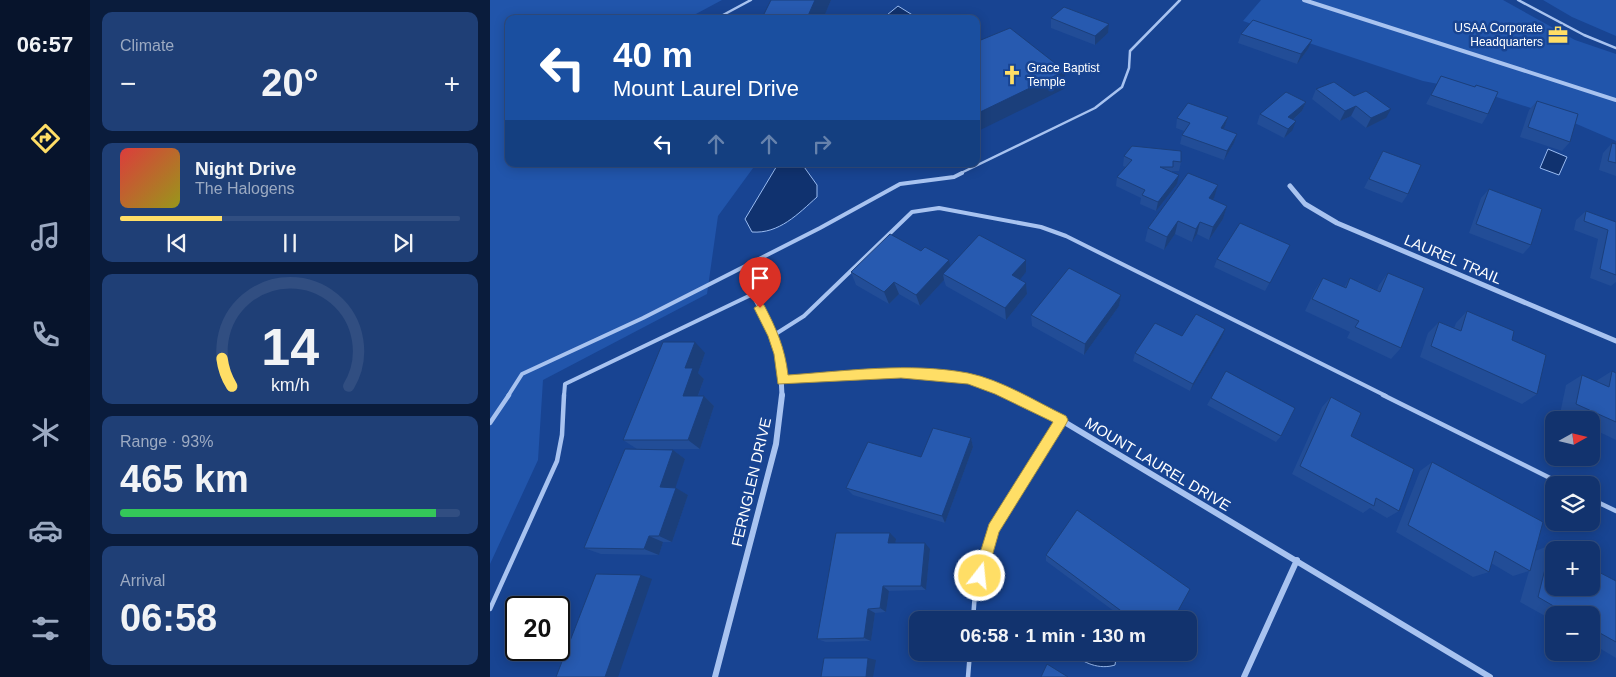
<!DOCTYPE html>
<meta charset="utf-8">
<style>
:root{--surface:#12336e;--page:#1f3f76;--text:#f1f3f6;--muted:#9caac2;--line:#314e81;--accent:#ffde66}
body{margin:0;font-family:Arial,sans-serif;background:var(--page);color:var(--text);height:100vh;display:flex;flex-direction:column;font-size:19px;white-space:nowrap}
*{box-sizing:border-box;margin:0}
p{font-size:16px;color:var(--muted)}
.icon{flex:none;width:28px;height:28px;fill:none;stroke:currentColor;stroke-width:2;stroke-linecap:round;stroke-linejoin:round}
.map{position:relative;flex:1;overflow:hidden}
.drawer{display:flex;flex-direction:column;gap:12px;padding:12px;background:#0a1c3c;width:400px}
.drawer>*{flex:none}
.guide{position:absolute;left:15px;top:15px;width:475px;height:152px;border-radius:10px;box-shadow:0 2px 12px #0003,0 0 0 1px var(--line);background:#1a4fa0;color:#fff;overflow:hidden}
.needle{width:32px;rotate:82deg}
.fabs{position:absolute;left:1055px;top:411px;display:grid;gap:10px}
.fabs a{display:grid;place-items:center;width:55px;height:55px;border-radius:10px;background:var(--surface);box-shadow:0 2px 12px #0003,0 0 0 1px var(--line);font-size:25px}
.speed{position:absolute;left:15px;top:596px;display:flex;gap:10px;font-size:25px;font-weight:700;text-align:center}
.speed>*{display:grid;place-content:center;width:65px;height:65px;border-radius:50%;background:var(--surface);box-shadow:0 2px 12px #0003,0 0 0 1px var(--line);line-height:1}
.speed .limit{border:2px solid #111;border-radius:8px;background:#fff;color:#111}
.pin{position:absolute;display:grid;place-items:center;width:42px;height:42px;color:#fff;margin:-51px -21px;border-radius:50% 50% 50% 0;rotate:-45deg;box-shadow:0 0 5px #0007}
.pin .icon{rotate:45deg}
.me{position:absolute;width:55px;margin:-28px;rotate:16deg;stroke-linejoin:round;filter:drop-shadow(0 0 4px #0008)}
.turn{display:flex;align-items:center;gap:18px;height:105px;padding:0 25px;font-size:22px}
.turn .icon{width:65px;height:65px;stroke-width:2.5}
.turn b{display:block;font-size:35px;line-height:42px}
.lanes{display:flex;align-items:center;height:48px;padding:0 25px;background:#0003;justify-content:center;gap:25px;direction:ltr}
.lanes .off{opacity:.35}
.big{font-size:38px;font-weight:700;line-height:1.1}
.drawer .card{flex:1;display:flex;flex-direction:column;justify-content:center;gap:8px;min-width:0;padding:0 18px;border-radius:10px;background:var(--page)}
.drawer .dial{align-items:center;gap:0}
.dial svg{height:130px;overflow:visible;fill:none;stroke:var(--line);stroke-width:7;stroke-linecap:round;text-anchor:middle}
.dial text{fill:var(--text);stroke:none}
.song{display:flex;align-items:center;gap:15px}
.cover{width:60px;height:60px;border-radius:8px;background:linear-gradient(135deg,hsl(0 70% 55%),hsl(60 70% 35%))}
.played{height:5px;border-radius:2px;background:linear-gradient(90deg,var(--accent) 30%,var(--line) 30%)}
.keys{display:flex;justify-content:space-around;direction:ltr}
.heat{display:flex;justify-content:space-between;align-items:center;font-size:28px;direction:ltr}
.charge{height:8px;border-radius:4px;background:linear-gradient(90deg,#34c759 93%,var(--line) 0)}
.trip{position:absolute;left:419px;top:611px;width:288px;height:50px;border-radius:10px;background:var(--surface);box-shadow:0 2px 12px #0003,0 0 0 1px var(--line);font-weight:700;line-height:50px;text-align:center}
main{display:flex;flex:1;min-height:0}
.dock{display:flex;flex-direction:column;width:90px;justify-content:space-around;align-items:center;background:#07142c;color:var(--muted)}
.dock .icon{width:35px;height:35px}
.dock .active{color:var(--accent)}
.dock b{font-size:22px;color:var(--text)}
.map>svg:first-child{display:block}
.green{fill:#2155ab}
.water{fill:#10326f;stroke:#9abcf2}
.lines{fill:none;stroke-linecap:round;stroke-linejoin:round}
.service-far2{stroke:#a8c3f0;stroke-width:2.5}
.service-far1{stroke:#a8c3f0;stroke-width:4}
.service{stroke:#a8c3f0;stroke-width:4.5}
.minor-far2{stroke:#a8c3f0;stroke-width:4}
.minor-far1{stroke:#a8c3f0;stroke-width:5}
.minor{stroke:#a8c3f0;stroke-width:6}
.wall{fill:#224d97}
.shaded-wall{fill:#1b3f7b}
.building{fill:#275ab0;stroke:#1b3f7b}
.route{fill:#ffde66;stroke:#a69042}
.labels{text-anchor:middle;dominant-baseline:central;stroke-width:5;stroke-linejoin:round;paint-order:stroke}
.far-poi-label{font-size:12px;fill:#fff;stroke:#184492;text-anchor:end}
.street-label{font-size:15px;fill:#fff;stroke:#184492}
</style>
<main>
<nav class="dock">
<b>06:57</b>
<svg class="icon active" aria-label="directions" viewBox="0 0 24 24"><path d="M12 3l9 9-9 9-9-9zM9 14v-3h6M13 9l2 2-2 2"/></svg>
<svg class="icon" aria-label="music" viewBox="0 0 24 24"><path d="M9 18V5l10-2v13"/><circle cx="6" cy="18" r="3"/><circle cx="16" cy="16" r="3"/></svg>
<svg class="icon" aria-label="phone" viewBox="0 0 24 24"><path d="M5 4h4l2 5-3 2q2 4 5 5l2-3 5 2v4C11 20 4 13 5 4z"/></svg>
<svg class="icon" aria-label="climate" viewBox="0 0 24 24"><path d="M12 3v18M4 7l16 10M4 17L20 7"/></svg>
<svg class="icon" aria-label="car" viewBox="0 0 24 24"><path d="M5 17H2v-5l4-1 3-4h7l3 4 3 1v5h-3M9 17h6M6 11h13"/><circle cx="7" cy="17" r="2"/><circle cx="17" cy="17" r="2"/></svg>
<svg class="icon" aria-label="filters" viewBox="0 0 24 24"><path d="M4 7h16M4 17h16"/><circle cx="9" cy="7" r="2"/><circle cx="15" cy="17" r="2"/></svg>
</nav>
<section class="drawer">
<div class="card"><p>Climate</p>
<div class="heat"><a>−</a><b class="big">20°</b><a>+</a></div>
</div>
<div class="card">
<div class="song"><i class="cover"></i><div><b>Night Drive</b><p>The Halogens</p></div></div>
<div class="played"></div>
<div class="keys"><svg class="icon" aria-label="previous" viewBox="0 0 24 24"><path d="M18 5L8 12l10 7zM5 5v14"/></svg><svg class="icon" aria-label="pause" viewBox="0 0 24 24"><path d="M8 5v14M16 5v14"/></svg><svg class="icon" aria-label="next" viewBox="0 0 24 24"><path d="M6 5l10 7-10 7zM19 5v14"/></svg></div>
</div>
<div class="card dial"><svg viewBox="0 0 100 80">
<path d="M14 69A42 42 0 1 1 86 69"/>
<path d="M14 69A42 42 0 0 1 8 52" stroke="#ffde66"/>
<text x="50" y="56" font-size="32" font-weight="700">14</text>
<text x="50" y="72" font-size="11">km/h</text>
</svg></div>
<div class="card"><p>Range · 93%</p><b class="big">465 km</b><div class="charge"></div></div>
<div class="card"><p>Arrival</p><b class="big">06:58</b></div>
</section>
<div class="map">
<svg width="1126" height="677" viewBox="0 0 1126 677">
<rect width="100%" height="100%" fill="#184492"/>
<!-- green -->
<path class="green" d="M0 0H232L204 15 211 19H19V164H266L228 216 217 294 53 380 48 460 0 564Z
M771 0H1013L1085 40 1126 54V141L1075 119 994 93 933 81 753 21Z
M1053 0H1126V36L1082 17Z"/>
<!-- water -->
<path class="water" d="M408 6 429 19H392Z
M1058 149 1077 157 1069 175 1050 168Z
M288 164H312L327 185V197C308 214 289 234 262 232L255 219Z
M581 653H623L626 658 625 665C609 670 594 663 581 653Z"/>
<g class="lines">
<!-- service-far2 -->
<path class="service-far2" d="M1028 0 1094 35 1126 48
M238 19 233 15 261 0
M469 174 605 108 632 87 639 68 640 51 690 0"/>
<!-- service-far1 -->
<path class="service-far1" d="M284 335 314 316 422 212 449 208 551 227 576 236 896 396
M18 396 32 374 153 318 330 228 410 184 464 177 472 173
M74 396 75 384 263 294"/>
<!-- service -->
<path class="service" d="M893 395 1074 485
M0 423 19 395
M1101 499 1126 511
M0 609 67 461 72 435 74 395
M483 620 485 592 503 529 571 420
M478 677 480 652"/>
<!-- minor-far2 -->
<path class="minor-far2" d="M814 0 1126 100"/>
<!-- minor-far1 -->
<path class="minor-far1" d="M800 186 815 204 847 223 1126 341
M263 294 284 335 290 354 292 396
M292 380C372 374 449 360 524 396"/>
<!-- minor -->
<path class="minor" d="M521 395 571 420 1000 677
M225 677 286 444 292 395
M754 677 807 560"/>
</g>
<!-- wall -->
<path class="wall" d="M341 0 333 19H272V18Z
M561 18 619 24 618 33 605 45 561 28Z
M751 34 818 49 807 64 748 43Z
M951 76 984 87 986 85 998 114 992 124 936 104Z
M826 89 864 96 896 118 876 128 861 116 850 121 822 99Z
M1047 101 1080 142 1072 151 1030 137 1039 110Z
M816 102 812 111 803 120 802 131 794 138 767 124 770 114Z
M738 117 735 126 733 129 747 134 744 143 734 160 690 144 692 135 694 131 686 128 687 118Z
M1122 143 1126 144V176L1109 170 1113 153Z
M893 151 918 194 912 203 874 188Z
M634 156 691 162 689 171H682V172L687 184 666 211 650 204 651 198 626 186 627 177 636 167 633 166Z
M728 185 723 200 737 206 733 219 719 240 707 234 702 242 685 234 674 250 655 241 658 228Z
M999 189 1041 245 1033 254 979 233 991 198Z
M1096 211 1126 222V282L1121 286 1100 278 1108 239 1084 230 1086 220Z
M800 245 775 291 724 267 727 259Z
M431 251 459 260 460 266 536 260V272L530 279 536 283 537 294 516 320 456 286 454 280 430 306 409 294 399 304 366 285 361 272Z
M898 273 911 348 901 359 857 338 860 332 815 311 825 290 833 278 854 288 860 278 887 290 889 285Z
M631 295 629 306 594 355 542 326 541 315Z
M977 311 1022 340 1047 394 1032 404 930 357 938 333 949 322 964 328 966 323Z
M735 329 732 337 700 391 643 361 645 353 692 336Z
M215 353 208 373 214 379 208 396H214L224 406 210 449H147L133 440Z
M1122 371 1126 373V440L1101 428V420H1083L1070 414 1076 385 1092 375 1106 381Z
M841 397 861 436 909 511 897 518 880 508 873 513 802 474 832 407Z
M721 398 791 436 786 442 717 405Z
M481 438 483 447 455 523 363 495 356 488 431 457Z
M183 450 195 459 185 488 198 495 182 542H173L169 555 111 554 94 548Z
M942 462 1045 551 1061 545 1126 581V658L1101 643V615H1064V621L1030 602 1039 571 1023 576 1001 563 999 572 983 577 906 532 930 471Z
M406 539 405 543 440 549 436 590 399 591 396 612 385 613 381 641 336 642 327 639Z
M556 555 683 620H636L556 561Z
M652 652H665L663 656 659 658Z"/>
<!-- shaded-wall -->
<path class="shaded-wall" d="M325 0H341L333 19H317Z
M619 24 618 33 605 45V36Z
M822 40 818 49 807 64 811 54Z
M575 71 574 89 486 132V114Z
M816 102 812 111 795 127 798 117Z
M866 106 861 116 850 121 855 111Z
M901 109 896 118 876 128 881 118Z
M738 117 735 126 728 138 731 128Z
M806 121 802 131 794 138 798 129Z
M747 134 744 143 734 160 737 151Z
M689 175 687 184 666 211 668 202Z
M728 185 724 198 715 211 719 198Z
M737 206 733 219 719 240 723 227Z
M688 221 685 234 674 250 677 237Z
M710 222 707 234 702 242 706 229Z
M459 260 462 272 453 274 454 280 430 306 426 295Z
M536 260V272L524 287 522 275Z
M404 282 409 294 399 304 394 292Z
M536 283 537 294 516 320 515 308Z
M631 295 629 306 594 355 595 344Z
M735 329 732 337 700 391 703 384Z
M205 342 215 353 208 373 214 379 204 406 193 396 195 368Z
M214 396 224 406 210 449 198 440Z
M481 438 483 447 455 523 452 516Z
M183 450 195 459 183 495 170 487Z
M186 488 198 495 182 542 169 536Z
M400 533 406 539 404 549 398 543Z
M159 536 173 542 169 555 154 549Z
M435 543 440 549 436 590 431 586Z
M151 575 162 579 128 677H115Z
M393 586 399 591 396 612 390 608Z
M378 609 385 613 381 641 374 638Z
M378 658 386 660 383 677H376Z"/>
<!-- building -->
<path class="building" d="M281 0H325L317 18H272Z
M574 7 619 24 605 36 561 18Z
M763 20 822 40 811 54 751 34Z
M520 28 575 71 486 114V42Z
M951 76 985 87 986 85 1008 92 998 114 941 95Z
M844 82 864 96 876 91 901 109 881 118 866 106 855 111 826 89Z
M796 92 816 102 798 117 806 121 798 129 770 114Z
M1047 101 1088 114 1080 142 1038 127Z
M698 103 738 117 731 128 747 134 737 151 692 135 700 123 687 118Z
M1122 143 1126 144V163L1118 161Z
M642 146 691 151V162L683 161V167H670L689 175 668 202 652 195 655 190 627 177 642 160 634 156Z
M893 151 931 165 918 194 879 179Z
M698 173 728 185 719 198 737 206 723 227 710 222 706 229 688 221 677 237 658 228Z
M999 189 1052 209 1041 245 986 224Z
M1096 211 1126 222V275L1110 269 1118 230 1094 221Z
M750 223 800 245 780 283 727 259Z
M400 234 431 251 435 247 459 260 426 295 404 282 394 292 361 272Z
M489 235 536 260 522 275 536 283 515 308 453 274Z
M579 268 631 295 595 344 541 315Z
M898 273 934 288 911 348 865 327 869 321 822 299 833 278 856 288 860 278 890 292Z
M977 311 1024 331 1022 340 1056 355 1047 394 941 346 949 322 971 331Z
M706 314 735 329 703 384 645 353 665 323 692 336Z
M173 342H205L195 368H203L193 396H214L198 440H133Z
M736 371 805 408 791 436 721 398Z
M1122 371 1126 373V422L1086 404 1092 375 1119 387Z
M841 397 871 413 861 436 924 469 909 511 886 498 884 506 810 466Z
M443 428 481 438 452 516 356 488 378 442 431 457Z
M135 449 183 450 170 487 186 488 169 536H159L154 549 94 548Z
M942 462 1053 522 1040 571 1005 551 999 572 918 525Z
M587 510 700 589 683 620H636L638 616 556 555Z
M346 533H400L398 543H435L431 586H393L390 608 378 609 374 638 327 639Z
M1061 545 1070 550H1064V588H1101V568L1126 581V642L1101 628V615H1079L1048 597Z
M106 574 151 575 115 677H66Z
M659 652H665L663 656Z
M334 658H378L376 677H331Z
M557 664 578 677H551Z"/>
<!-- route -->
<path class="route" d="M270 304 274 305C286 328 295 348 298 375 356 371 419 362 478 373 512 380 545 401 576 416L578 420 576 424 509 532 495 581 490 583 485 581 483 576 499 524 563 422 505 394 478 384 411 378 288 384 284 354 278 336 264 308Z"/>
<!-- icons -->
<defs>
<symbol id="office-bare" viewBox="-9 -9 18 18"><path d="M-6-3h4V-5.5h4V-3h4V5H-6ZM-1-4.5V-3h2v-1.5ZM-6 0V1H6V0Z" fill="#ffde66" stroke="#184492" stroke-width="2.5" paint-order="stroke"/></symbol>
<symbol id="church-bare" viewBox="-9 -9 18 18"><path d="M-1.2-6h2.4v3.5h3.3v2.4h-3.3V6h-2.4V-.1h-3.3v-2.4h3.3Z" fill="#ffde66" stroke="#184492" stroke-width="2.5" paint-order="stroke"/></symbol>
</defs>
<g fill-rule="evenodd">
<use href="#office-bare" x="1054" y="21" width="28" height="28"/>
<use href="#church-bare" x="508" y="61" width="28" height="28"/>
</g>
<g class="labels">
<!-- far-poi labels -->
<g class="far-poi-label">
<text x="1053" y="28">USAA Corporate<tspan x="1053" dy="14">Headquarters</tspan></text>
<text x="537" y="68" text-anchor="start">Grace Baptist<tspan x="537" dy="14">Temple</tspan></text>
</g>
<!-- street labels -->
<g class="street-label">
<text transform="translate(963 259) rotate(23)">LAUREL TRAIL</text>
<text transform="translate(668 464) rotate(31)">MOUNT LAUREL DRIVE</text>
<text transform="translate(261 482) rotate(-77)">FERNGLEN DRIVE</text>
</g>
</g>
</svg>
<div class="fabs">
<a><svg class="needle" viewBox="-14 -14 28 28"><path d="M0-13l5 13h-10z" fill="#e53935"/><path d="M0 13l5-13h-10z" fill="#9caac2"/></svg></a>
<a><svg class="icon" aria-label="layers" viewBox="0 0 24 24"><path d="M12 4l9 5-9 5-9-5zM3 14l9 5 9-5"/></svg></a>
<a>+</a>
<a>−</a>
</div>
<div class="speed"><div class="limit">20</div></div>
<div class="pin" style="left:270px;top:308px;background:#d93025"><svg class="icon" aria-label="arrive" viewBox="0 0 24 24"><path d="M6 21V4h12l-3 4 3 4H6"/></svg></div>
<svg class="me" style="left:490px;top:576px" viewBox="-20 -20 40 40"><circle r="17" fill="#ffde66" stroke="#fff" stroke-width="3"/><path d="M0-11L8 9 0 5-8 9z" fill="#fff"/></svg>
<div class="trip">06:58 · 1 min · 130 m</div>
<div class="guide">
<div class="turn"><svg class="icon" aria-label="left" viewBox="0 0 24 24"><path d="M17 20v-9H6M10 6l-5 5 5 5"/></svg><div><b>40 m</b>Mount Laurel Drive</div></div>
<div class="lanes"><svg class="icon" aria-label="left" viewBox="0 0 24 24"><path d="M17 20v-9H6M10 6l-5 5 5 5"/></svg><svg class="icon off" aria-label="ahead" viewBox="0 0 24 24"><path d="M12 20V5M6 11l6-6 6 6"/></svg><svg class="icon off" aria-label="ahead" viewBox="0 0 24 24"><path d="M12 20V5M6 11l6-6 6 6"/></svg><svg class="icon off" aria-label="right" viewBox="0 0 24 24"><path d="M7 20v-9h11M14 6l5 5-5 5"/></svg></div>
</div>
</div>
</main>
